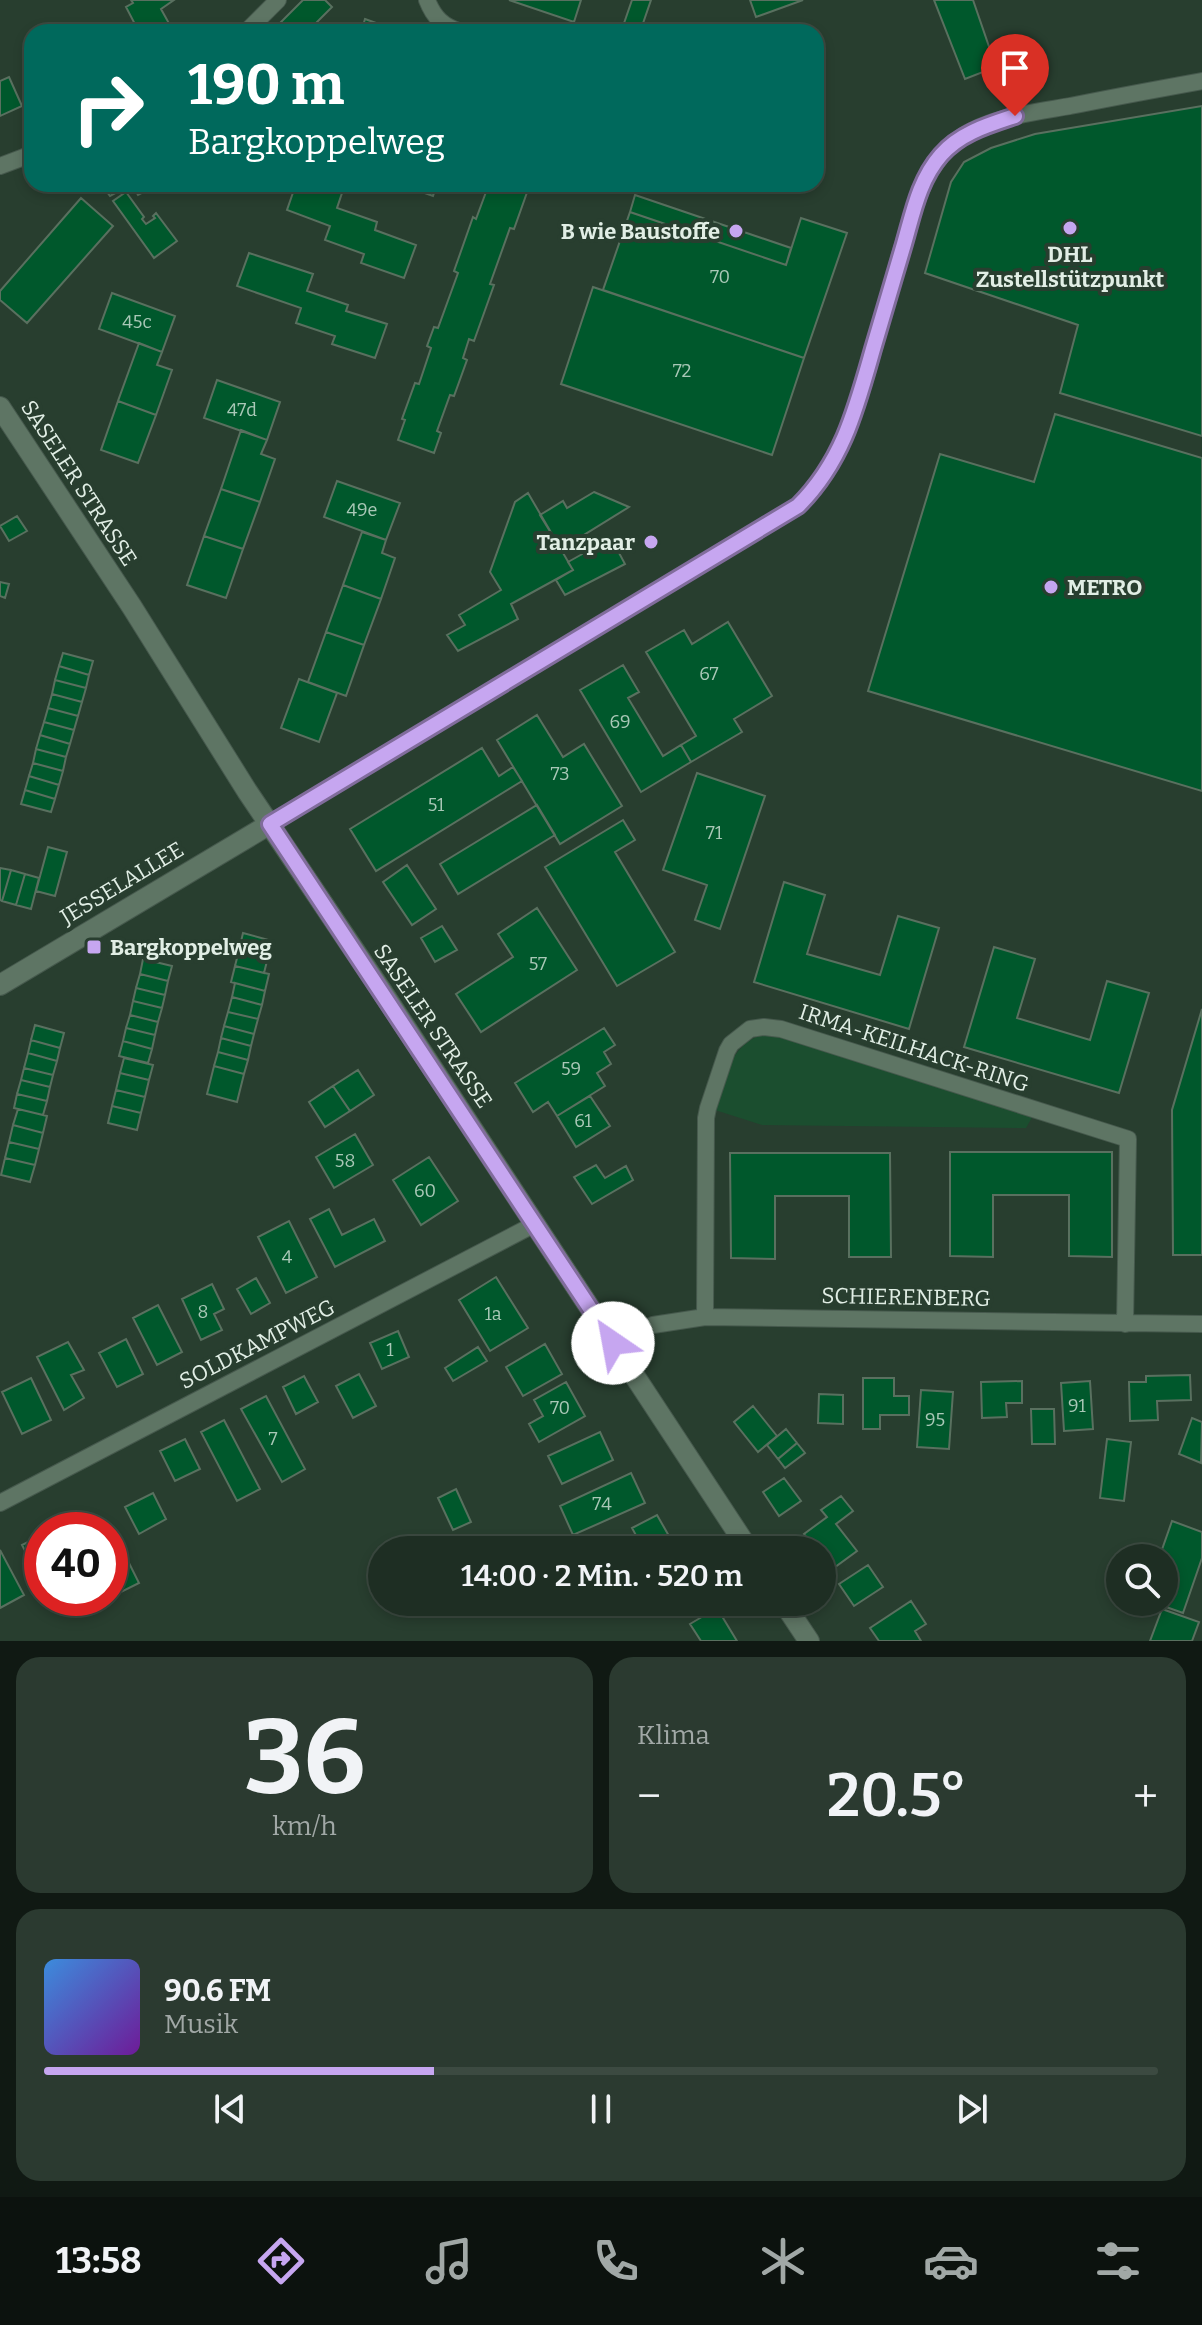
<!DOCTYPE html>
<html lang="de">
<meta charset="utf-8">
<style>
:root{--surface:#1e2e23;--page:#2b3a30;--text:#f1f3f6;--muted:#a1a8a6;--line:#3c4a41;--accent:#c6a6f0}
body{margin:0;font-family:Bitter,serif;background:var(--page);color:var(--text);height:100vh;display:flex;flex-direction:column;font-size:30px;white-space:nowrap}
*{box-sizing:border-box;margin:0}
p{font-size:26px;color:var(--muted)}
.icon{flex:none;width:44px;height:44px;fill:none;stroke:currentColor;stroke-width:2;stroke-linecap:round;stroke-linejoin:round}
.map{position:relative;height:1641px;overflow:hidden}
.side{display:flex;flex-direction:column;gap:16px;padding:16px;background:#101913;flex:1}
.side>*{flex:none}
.guide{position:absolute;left:24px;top:24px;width:800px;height:168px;border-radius:24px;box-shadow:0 4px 12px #0003,0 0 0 2px var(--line);background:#00695c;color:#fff;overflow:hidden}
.fabs{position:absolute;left:1106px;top:1544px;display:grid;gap:16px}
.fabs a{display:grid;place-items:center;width:72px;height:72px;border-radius:50%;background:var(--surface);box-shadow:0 4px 12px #0003,0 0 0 2px var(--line);font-size:40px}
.speed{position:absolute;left:24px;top:1512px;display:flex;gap:16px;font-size:40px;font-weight:700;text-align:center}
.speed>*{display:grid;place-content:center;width:104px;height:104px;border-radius:50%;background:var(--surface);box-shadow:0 4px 12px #0003,0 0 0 2px var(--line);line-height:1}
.speed .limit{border:12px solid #d22;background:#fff;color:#111}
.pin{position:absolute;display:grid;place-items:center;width:68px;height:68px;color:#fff;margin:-82px -34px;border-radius:50% 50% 50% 0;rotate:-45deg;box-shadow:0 0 8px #0007}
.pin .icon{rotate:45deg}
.me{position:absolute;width:88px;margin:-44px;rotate:327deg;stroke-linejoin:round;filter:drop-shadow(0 0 6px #0008)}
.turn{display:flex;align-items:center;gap:28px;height:168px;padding:0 32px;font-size:36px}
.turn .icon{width:104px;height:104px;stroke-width:2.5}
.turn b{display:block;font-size:56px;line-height:68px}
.big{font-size:60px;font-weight:600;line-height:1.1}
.side .tile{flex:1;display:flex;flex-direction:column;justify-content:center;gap:12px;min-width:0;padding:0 28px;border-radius:24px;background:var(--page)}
.side .dial{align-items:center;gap:0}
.dial b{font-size:104px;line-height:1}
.song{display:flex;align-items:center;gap:24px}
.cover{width:96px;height:96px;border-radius:12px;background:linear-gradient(135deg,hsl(210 70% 55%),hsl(280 70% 35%))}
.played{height:8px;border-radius:4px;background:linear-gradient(90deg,var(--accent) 35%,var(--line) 35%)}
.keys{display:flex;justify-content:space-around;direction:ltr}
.heat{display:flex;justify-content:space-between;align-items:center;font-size:44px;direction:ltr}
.side .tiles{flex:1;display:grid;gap:16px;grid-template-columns:1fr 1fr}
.tile:last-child{grid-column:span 2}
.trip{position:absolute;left:368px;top:1536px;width:468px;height:80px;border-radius:40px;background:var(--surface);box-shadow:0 4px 12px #0003,0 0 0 2px var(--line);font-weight:600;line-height:80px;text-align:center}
.tab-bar{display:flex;height:128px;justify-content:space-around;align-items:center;background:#0c120e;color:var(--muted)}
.tab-bar .icon{width:56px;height:56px}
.tab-bar .on{color:var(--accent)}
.tab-bar b{font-size:36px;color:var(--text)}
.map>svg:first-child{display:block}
.green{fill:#1b4e2f}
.building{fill:#00582c;stroke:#59705f;stroke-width:2}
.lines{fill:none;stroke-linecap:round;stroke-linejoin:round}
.street-casing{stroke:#46594d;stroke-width:18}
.secondary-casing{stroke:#46594d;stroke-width:22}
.street{stroke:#5e7564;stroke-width:16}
.secondary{stroke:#5e7564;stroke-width:20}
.route-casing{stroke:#816c9c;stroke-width:20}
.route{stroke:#c6a6f0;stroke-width:14}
.poi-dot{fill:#c6a6f0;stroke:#283e2f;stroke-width:3}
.labels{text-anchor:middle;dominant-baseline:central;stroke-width:8;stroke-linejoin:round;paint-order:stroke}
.number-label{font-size:18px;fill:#a9c8b7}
.poi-label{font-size:22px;font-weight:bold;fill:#e1eee5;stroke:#283e2f;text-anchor:end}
.street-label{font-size:22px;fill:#e1eee5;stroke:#283e2f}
</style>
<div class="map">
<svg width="1202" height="1641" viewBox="0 0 1202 1641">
<rect width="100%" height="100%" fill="#283e2f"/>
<!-- green -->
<path class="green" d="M764 1034 776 1035 1034 1114 1026 1128 762 1125 715 1110C725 1080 729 1044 764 1034Z"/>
<!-- building -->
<path class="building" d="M131 0H174L161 9 171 27 161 32H139L126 7 133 3Z
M303 0H325L332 7 313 26 319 32H275L273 30Z
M509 0H581L574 22Z
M632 0H651L640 32H621Z
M750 0H803L756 17Z
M934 0H973L996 67 965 79Z
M365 19 401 32H361Z
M9 77 22 106 0 116V81Z
M1202 106V436L1060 393 1078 325 925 273 951 182 964 162 991 148 1035 134Z
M101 184H125L127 187 110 196Z
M132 184H159L138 195Z
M296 184H316L342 193 337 208 377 222 375 230 416 245 404 278 361 263 364 254 325 240 330 226 287 210Z
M399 184H437L433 196Z
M489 184H530L514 229 510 228 490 284 494 285 474 341 469 339 463 358 467 360 454 396 450 395 437 431 441 433 434 453 398 440 405 420 402 419 415 383 419 384 431 348 427 346 434 327 438 328 458 273 454 271 473 217 476 219Z
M126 192 144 217 142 219 146 224 155 218 153 216 156 213 177 241 154 258 113 201Z
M635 195 791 248 786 265 630 212Z
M81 198 113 226 27 323 0 300V291Z
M630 212 786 265 801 218 847 233 804 358 603 290Z
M249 253 313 274 307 291 348 305 346 311 387 324 375 358 332 344 335 336 296 323 301 308 237 286Z
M593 287 804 358 772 455 561 384Z
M112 293 175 316 162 352 99 329Z
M139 343 162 352 157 365 172 370 156 415 118 401Z
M217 380 280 402 267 440 204 418Z
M118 401 156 415 138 463 101 450Z
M1055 414 1202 458V791L868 691 940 454 1034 482Z
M241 430 267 440 261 454 275 459 260 502 221 489Z
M337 481 400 503 386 540 324 517Z
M221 489 260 502 243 549 204 536Z
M594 492 629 507 561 549 540 515 563 501 567 508Z
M528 493 573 570 511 604 518 619 458 651 447 635 465 625 459 615 501 590 490 572 515 502Z
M17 516 27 531 9 541 0 526Z
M362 532 386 540 382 553 395 558 381 599 343 585Z
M204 536 243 549 226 598 187 585Z
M611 538 625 564 565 595 556 580 573 570 568 562Z
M0 582 9 584 5 598 0 596Z
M343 585 381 599 364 645 326 632Z
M728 622 772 696 734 719 742 732 691 762 681 745 696 736 646 652 684 630 692 644Z
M326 632 364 645 346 696 308 682Z
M63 653 93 661 89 675 59 666Z
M623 665 639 692 628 698 663 756 681 745 691 762 641 792 580 690Z
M59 666 89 675 86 688 55 680Z
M299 679 337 693 319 742 281 728Z
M55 680 86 688 82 702 52 694Z
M52 694 82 702 78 716 48 708Z
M48 708 78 716 74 730 44 722Z
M537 715 563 757 584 744 622 806 560 844 497 740Z
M44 722 74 730 70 744 40 735Z
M40 735 70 744 66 757 36 749Z
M482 748 499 776 513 767 522 781 376 871 350 829Z
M36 749 66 757 63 771 33 763Z
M33 763 63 771 59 785 29 776Z
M697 773 765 796 720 929 695 920 707 885 663 870Z
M29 776 59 785 55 799 25 790Z
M25 790 55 799 51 812 21 804Z
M537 805 555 835 458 894 440 864Z
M623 820 635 840 615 852 675 952 617 986 545 867Z
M48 847 67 852 55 896 36 891Z
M407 865 436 909 412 925 383 882Z
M0 868 11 870 2 901 0 900Z
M11 870 25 874 16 905 2 901Z
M25 874 39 878 31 909 16 905Z
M784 882 825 895 807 954 880 975 898 916 939 928 909 1029 754 982Z
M537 908 577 970 481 1032 456 994 513 957 498 934Z
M442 926 457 950 435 962 421 938Z
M243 933 272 941 268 957 239 950Z
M994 947 1035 959 1017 1018 1090 1040 1107 981 1149 993 1119 1093 964 1047Z
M239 950 268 957 264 973 235 966Z
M143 959 172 966 168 981 140 974Z
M235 966 269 974 265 991 231 982Z
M140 974 168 981 165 995 136 988Z
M235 983 265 991 262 1005 232 997Z
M136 988 165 995 162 1008 133 1001Z
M232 997 262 1005 258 1019 228 1012Z
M133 1001 162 1008 158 1022 130 1015Z
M1202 1009V1255H1173L1172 1110Z
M228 1012 258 1019 254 1034 224 1026Z
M130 1015 158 1022 155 1035 126 1028Z
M35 1025 64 1033 60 1048 31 1040Z
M224 1026 254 1034 251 1046 221 1038Z
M126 1028 155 1035 152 1049 123 1041Z
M604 1028 615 1045 604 1052 611 1064 597 1073 605 1086 557 1116 548 1102 533 1112 515 1083Z
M221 1038 251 1046 248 1060 218 1052Z
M31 1040 60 1048 57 1061 28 1053Z
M123 1041 152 1049 148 1063 119 1056Z
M218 1052 248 1060 244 1074 214 1066Z
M28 1053 57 1061 53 1075 24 1068Z
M124 1058 153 1065 149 1080 120 1073Z
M214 1066 244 1074 237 1102 207 1094Z
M24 1068 53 1075 50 1087 21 1080Z
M358 1070 374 1095 350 1111 333 1086Z
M120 1073 149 1080 145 1097 116 1090Z
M21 1080 50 1087 47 1101 17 1094Z
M333 1086 350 1111 325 1127 309 1102Z
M116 1090 145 1097 141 1113 112 1106Z
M17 1094 47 1101 43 1115 14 1108Z
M590 1096 610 1126 576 1147 557 1116Z
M112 1106 141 1113 137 1130 108 1123Z
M18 1109 47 1116 43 1133 13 1125Z
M13 1125 43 1133 39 1149 9 1142Z
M355 1134 373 1165 334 1188 316 1157Z
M9 1142 39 1149 35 1165 5 1158Z
M950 1152H1112V1257L1069 1256V1195H993V1257L950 1256Z
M730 1153H890L891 1257H849V1196H775V1259L731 1258Z
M429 1157 458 1201 421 1225 393 1180Z
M5 1158 35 1165 30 1182 1 1175Z
M596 1165 605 1178 626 1166 633 1180 592 1204 574 1177Z
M329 1209 342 1235 374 1219 385 1241 335 1267 310 1219Z
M289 1221 317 1277 286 1293 258 1237Z
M496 1277 528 1328 490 1351 459 1300Z
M256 1278 270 1303 251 1314 237 1289Z
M212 1284 224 1309 214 1314 222 1330 201 1340 182 1299Z
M158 1305 182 1352 157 1365 133 1318Z
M398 1331 409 1357 382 1369 370 1343Z
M126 1339 143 1374 117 1387 99 1353Z
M68 1342 84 1370 71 1375 84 1398 64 1410 37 1357Z
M545 1344 562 1374 523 1396 506 1367Z
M478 1347 487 1361 453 1381 445 1368Z
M359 1374 376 1406 353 1418 336 1386Z
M1190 1375 1191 1400 1157 1401 1158 1420 1130 1421 1129 1382H1146V1376Z
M304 1376 318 1402 296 1414 283 1387Z
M31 1378 51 1420 22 1434 2 1392Z
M863 1378H894V1396H909V1415H880V1429H863Z
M1022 1381V1403H1006L1007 1417 982 1418 981 1382Z
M1090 1381 1093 1429 1064 1431 1061 1383Z
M566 1382 585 1416 539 1442 529 1424 543 1416 534 1400Z
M921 1390 953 1392 949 1449 917 1447Z
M819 1394 843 1395V1424L818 1423Z
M266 1396 305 1469 282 1482 241 1409Z
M753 1406 777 1436 758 1452 734 1422Z
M1031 1409H1054L1055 1444H1032Z
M1192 1418 1202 1422 1201 1463 1179 1454Z
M224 1420 260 1489 237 1501 201 1432Z
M786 1429 797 1443 778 1459 767 1445Z
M600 1432 613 1460 562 1484 548 1456Z
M185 1439 200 1469 175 1481 160 1451Z
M1107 1439 1131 1442 1124 1501 1100 1498Z
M797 1443 805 1453 785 1468 778 1459Z
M631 1473 645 1503 573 1535 560 1506Z
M784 1478 801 1501 779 1516 763 1492Z
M456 1489 471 1522 453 1530 438 1498Z
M153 1493 166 1519 139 1534 125 1507Z
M841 1496 853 1511 836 1524 857 1551 831 1570 822 1557V1550H816L804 1534 827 1517 821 1510Z
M657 1515 673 1543 661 1550H644L632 1528Z
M1172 1521 1202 1532V1558L1183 1613 1152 1602H1164V1558H1159Z
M42 1535V1584L22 1545Z
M0 1550 24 1595 0 1608Z
M126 1557 139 1583 113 1596 110 1590V1565Z
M868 1565 883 1587 854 1606 839 1584Z
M911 1601 926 1624 915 1631 921 1641H879L870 1628Z
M717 1608 737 1641H701L690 1624Z
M1162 1609 1199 1622 1192 1641H1150Z"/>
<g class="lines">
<defs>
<path id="street" d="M427 0C434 18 443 26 461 32
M246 32 278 0
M0 166 32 154
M270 824 798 506C842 462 855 413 872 355 881 322 891 289 900 255 913 213 922 166 960 138 989 117 1036 112 1070 106 1114 97 1158 89 1202 81
M705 1317 706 1118 708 1108 727 1051 731 1044 750 1029 764 1027 781 1029 1128 1139 1125 1324
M613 1343 653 1325 705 1317 1202 1324
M0 1503 535 1224"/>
<path id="secondary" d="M0 407 132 607 247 791 381 990 749 1550
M0 985 270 824
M783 1602 809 1641"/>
</defs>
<!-- street casing -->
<use href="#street" class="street-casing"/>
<!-- secondary casing -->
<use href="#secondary" class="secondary-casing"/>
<!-- street -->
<use href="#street" class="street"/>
<!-- secondary -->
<use href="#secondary" class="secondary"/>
</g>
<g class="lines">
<defs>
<path id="route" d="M613 1343 270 824 798 506C843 461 856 409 873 349 883 314 894 279 904 244 913 213 919 180 941 155 960 133 988 125 1015 116"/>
</defs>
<!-- route casing -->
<use href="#route" class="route-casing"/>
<!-- route -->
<use href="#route" class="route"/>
</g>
<!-- markers -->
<g class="poi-dot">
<circle cx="1070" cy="228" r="8"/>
<circle cx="736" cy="231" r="8"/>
<circle cx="651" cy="542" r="8"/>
<circle cx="1051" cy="587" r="8"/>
<rect x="86" y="939" width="16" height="16" rx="4"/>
</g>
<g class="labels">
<!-- number labels -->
<g class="number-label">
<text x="720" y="277">70</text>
<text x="137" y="322">45c</text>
<text x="682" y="371">72</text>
<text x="242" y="410">47d</text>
<text x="362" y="510">49e</text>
<text x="709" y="674">67</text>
<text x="620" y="722">69</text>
<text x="560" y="774">73</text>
<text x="436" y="805">51</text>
<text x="714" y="833">71</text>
<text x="538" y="964">57</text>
<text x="571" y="1069">59</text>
<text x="583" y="1121">61</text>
<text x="345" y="1161">58</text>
<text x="425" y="1191">60</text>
<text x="287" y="1257">4</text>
<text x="203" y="1312">8</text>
<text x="493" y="1314">1a</text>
<text x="390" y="1350">1</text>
<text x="1077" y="1406">91</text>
<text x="560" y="1408">70</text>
<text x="935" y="1420">95</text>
<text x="273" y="1439">7</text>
<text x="602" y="1504">74</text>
</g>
<!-- poi labels -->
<g class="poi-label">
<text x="720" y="231">B wie Baustoffe</text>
<text x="1070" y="254" text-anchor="middle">DHL<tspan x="1070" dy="25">Zustellstützpunkt</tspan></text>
<text x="635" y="542">Tanzpaar</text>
<text x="1067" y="587" text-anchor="start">METRO</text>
<text x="110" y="947" text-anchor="start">Bargkoppelweg</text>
</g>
<!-- street labels -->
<g class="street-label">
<text transform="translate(79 483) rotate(57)">SASELER STRASSE</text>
<text transform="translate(122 883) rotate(-31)">JESSELALLEE</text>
<text transform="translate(433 1026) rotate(56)">SASELER STRASSE</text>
<text transform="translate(914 1048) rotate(18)">IRMA-KEILHACK-RING</text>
<text transform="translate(906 1297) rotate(1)">SCHIERENBERG</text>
<text transform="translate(257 1344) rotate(-27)">SOLDKAMPWEG</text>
</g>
</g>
</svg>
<div class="fabs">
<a><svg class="icon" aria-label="search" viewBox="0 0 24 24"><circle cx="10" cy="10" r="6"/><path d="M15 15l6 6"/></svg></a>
</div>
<div class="speed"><div class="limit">40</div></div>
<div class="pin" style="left:1015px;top:116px;background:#d93025"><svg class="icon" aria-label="arrive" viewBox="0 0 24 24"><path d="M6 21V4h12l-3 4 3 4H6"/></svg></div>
<svg class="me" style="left:613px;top:1343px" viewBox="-20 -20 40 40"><circle r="19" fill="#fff"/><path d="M0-13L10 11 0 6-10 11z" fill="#c6a6f0"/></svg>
<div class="trip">14:00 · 2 Min. · 520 m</div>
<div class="guide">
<div class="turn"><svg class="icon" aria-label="right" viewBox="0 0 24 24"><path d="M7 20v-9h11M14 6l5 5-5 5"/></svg><div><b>190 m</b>Bargkoppelweg</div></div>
</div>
</div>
<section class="side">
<div class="tiles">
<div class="tile dial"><b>36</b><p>km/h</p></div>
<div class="tile"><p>Klima</p>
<div class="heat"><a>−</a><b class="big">20.5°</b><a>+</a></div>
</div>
<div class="tile">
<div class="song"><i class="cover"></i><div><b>90.6 FM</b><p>Musik</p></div></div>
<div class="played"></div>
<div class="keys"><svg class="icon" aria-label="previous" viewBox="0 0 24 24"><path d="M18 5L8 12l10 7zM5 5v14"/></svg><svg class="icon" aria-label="pause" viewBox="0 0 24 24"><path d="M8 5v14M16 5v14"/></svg><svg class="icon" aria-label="next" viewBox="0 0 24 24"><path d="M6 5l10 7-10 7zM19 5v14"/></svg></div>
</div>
</div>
</section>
<nav class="tab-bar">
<b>13:58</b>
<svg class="icon on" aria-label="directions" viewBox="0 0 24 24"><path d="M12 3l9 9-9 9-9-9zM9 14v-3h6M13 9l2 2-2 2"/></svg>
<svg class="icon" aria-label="music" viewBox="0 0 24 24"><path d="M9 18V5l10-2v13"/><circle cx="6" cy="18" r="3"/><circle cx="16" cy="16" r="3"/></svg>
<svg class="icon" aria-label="phone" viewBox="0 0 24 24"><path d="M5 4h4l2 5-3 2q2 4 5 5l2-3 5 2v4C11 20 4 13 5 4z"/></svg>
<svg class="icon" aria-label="climate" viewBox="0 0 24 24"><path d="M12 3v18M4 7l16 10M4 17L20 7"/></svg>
<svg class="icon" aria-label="car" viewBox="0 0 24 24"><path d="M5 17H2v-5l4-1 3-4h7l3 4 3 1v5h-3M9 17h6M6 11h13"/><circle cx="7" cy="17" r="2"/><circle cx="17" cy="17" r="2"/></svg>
<svg class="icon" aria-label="filters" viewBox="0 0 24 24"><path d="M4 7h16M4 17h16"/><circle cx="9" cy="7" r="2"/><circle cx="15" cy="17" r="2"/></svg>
</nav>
